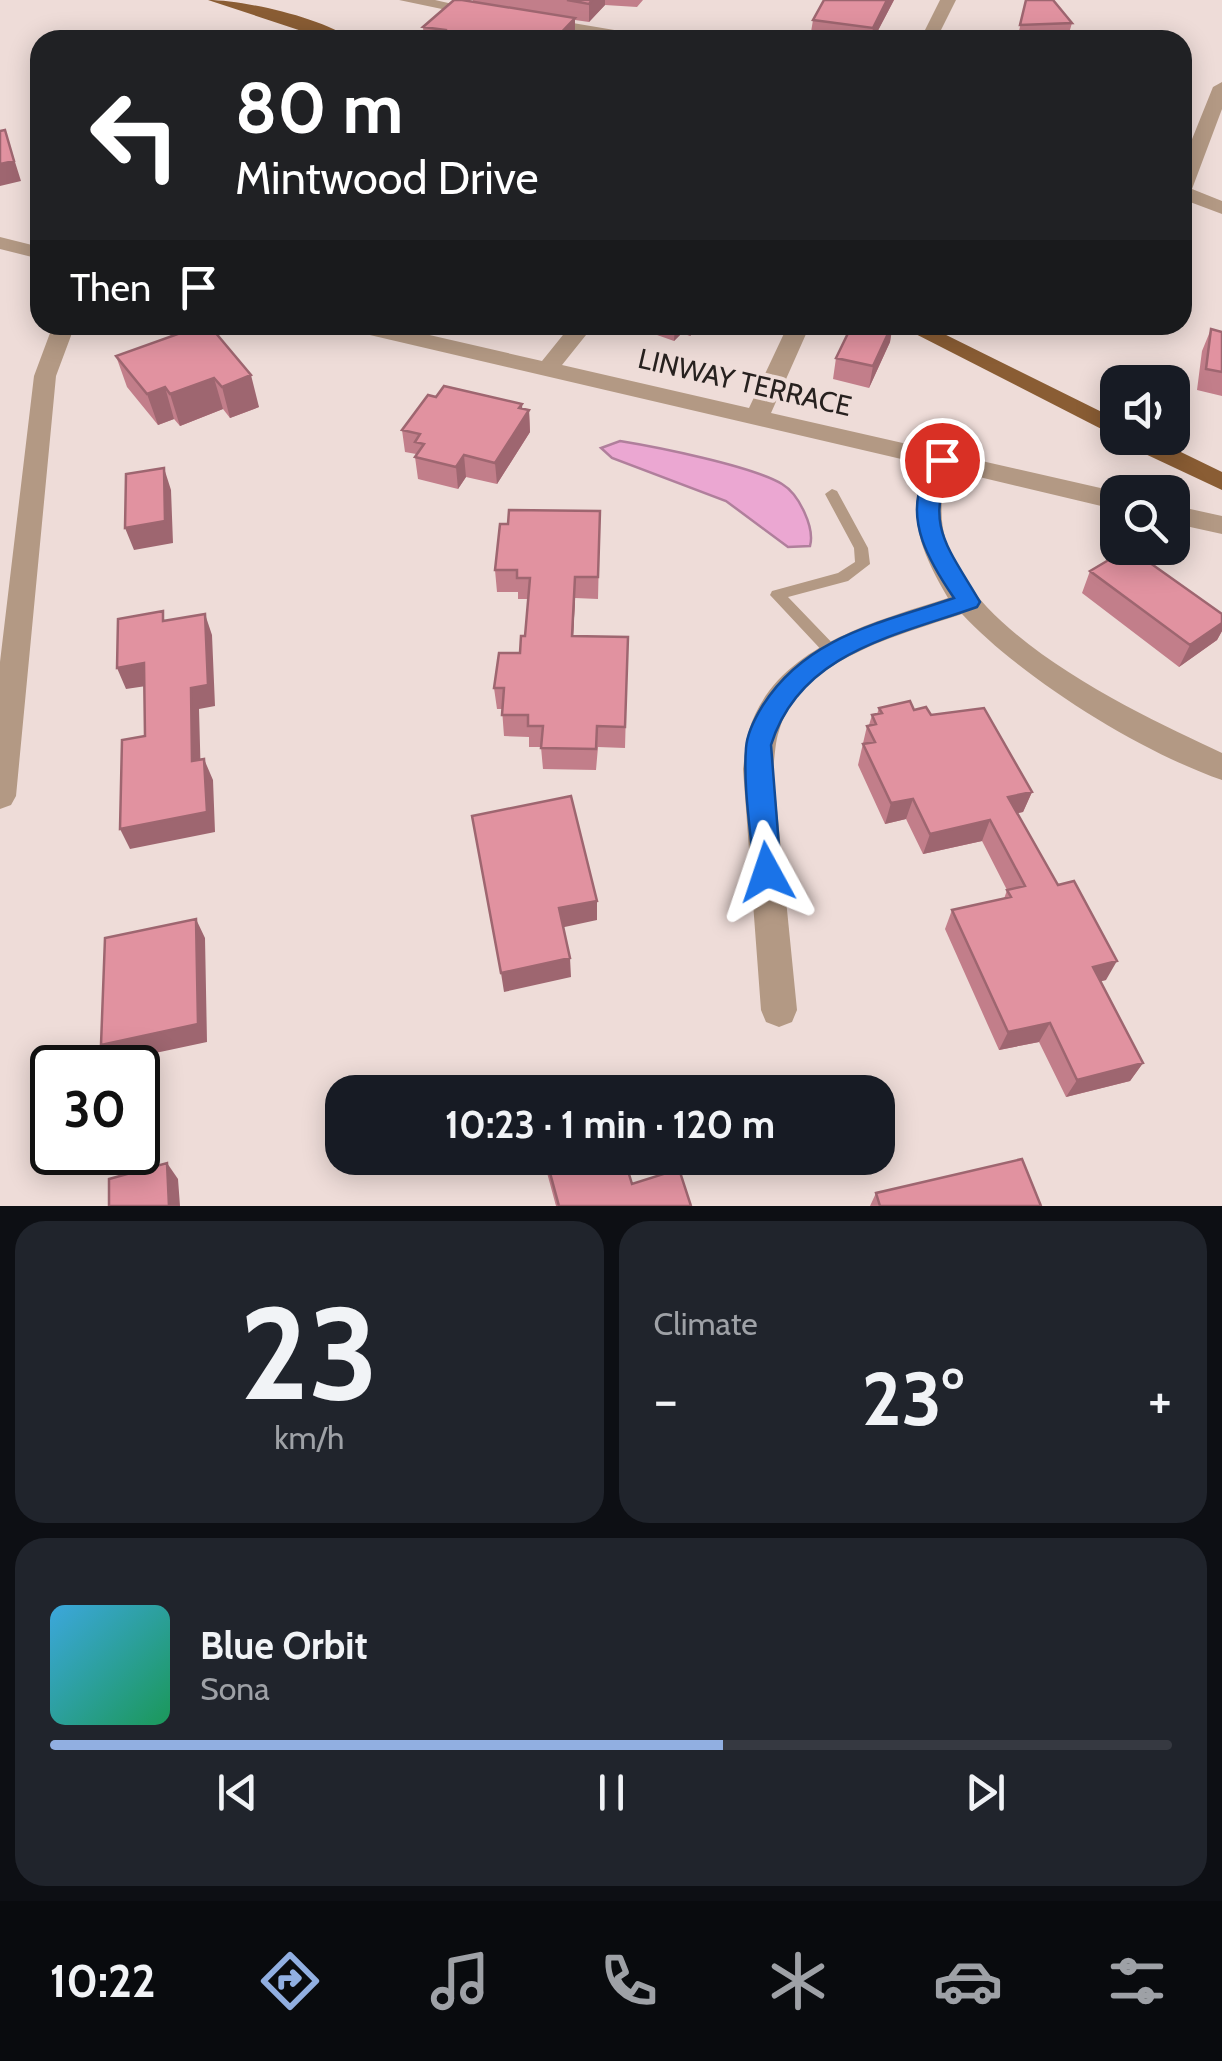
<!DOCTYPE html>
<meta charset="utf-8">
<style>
:root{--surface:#171b24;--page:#20242c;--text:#f1f3f6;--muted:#9ea1a6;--line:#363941;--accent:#91afe1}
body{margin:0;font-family:Cabin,sans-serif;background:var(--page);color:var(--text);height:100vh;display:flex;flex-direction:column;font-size:38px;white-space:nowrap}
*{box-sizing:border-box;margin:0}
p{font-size:32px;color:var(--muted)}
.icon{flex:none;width:55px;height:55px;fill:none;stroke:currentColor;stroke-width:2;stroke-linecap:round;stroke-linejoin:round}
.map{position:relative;height:1206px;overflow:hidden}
.panel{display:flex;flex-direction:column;gap:15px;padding:15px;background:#0d0f14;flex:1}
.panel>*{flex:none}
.guide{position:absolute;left:30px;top:30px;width:1162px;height:305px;border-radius:30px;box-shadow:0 5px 25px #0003;background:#202124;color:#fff;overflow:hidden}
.controls{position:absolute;left:1100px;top:365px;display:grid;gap:20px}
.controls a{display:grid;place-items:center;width:90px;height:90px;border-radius:20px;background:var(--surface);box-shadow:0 5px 25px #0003;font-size:50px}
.speed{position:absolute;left:30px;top:1045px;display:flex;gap:20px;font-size:50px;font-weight:700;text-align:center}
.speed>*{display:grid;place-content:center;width:130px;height:130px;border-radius:50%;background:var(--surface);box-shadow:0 5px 25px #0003;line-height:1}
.speed .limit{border:5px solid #111;border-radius:15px;background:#fff;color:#111}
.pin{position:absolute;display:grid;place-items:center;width:85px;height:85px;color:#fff;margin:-42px;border:5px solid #fff;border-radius:50%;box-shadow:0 2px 10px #0007}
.me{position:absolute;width:110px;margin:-55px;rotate:355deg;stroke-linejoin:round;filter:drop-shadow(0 0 8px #0008)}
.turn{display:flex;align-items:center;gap:35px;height:210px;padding:0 40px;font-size:45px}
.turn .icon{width:130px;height:130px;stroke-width:2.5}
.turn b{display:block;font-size:70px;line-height:85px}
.then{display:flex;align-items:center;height:95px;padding:0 40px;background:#0003;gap:20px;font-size:38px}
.big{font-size:75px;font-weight:800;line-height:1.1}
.panel .widget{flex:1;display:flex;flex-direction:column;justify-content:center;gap:15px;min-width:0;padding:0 35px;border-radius:30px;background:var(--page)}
.panel .dial{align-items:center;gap:0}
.dial b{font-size:130px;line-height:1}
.song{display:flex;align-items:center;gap:30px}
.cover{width:120px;height:120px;border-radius:15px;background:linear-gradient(135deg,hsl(200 70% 55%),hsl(150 70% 35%))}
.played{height:10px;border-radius:5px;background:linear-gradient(90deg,var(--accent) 60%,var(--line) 60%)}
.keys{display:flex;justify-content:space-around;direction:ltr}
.heat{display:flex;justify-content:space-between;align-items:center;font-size:55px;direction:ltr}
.panel .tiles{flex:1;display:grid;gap:15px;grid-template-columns:1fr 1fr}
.widget:last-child{grid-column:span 2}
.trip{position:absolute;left:325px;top:1075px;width:570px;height:100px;border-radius:30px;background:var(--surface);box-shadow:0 5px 25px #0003;font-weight:800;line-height:100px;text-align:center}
.tabs{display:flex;height:160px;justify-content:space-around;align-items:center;background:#090b0e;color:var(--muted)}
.tabs .icon{width:70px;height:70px}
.tabs .current{color:var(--accent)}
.tabs b{font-size:45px;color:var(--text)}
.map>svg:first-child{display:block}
.water{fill:#eba7d2;stroke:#b07f9c;stroke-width:2.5}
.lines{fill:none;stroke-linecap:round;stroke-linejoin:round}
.service{fill:#b39984;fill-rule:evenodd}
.minor{fill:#b39984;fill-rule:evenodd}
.primary{fill:#8a5d34;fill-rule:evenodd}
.wall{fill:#c27e8a}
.shaded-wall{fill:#9e6670}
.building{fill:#e192a0;stroke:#9e6670;stroke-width:2.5}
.route{fill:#1a73e8;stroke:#114b97;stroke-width:2.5}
.labels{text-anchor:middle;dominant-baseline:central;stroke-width:8;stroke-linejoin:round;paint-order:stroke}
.street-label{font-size:28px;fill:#27211f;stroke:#eedcd8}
</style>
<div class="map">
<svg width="1222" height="1206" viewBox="0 0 1222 1206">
<rect width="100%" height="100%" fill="#eedcd8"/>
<!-- water -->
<path class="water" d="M620 441C657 447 752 466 782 484 799 494 815 528 810 546L788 547 726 501 612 458 601 448Z"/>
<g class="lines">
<!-- service -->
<path class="service" d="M832 489 837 491 868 548 870 564 848 581 788 597 837 648 840 652 837 656H827L770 595 772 591 838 573 855 562 854 548 825 494Z"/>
<!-- minor -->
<path class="minor" d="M399 0H435L488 12 480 17Z
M940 0H956L936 40H920Z
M537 17 644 35 652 40H615L531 25 529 22Z
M1222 82V109L1192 189 1222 201V214L1182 199V164L1213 87Z
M0 237 40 247V259L0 249Z
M53 325H75L56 376 16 796 11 805 0 809V662L34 376Z
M346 325H386L542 361 571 325H594L562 365 749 408 788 325H810L771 413 1118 492V510L950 470C894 604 1129 709 1222 753V780C1138 751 1022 678 962 614 900 635 800 659 779 731 775 742 775 757 773 769L797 1010 792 1022 779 1027 766 1022 761 1010 743 769C745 757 745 742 749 730 776 646 874 622 948 598 922 553 904 515 927 465L357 332Z
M1172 505 1222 516V534L1172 523Z"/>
<!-- primary -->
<path class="primary" d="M208 0C244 0 324 18 352 40H329Z
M898 325H926L1118 420 1119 438Z
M1121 438H1152L1222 472V490L1124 444Z"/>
</g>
<!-- wall -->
<path class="wall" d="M473 0H643L637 7 605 5 589 22 575 20V37L572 40H424L423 27 473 2Z
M894 0 873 40H821L810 38 813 20Z
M1026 0 1072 23 1067 40H1017Z
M167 325H209L259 407 230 418 223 409 180 426 174 419 158 425 127 387 116 356 171 337Z
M643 325H700L690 336 682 333 674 341 643 330Z
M852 325H893L890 342 869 388 833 379 836 358Z
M1211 329 1222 332V396L1197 390 1202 351Z
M522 408 529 410 530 432 497 484 466 477 458 489 418 479 415 457 416 454 405 452 402 430Z
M600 511 598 599 575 598 573 637H628L625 748 598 747 596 770 543 769 541 747H529V737L504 736 502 709H497L494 688 520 653 525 636 528 599H518V592H497L495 570 508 524Z
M1090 571 1222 614V631L1217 640 1179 667 1082 593Z
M879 708 914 710 931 715 1032 792 1023 812 1017 813 1106 980 1100 981 1143 1063 1130 1081 1066 1097 1039 1042 999 1050 945 929 952 910 1004 899 1007 890 982 841 923 854 906 819 885 824 858 765 867 726 869 725 872 715 877 714Z
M543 1158H624L632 1184 691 1206H556Z
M876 1193 1041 1206H870Z"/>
<!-- shaded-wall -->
<path class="shaded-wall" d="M592 0H605V5L589 22V4Z
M887 0H894L873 40H871L873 28Z
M575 18V37L572 40H554Z
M5 130 21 181 0 186V164Z
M675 325H682V333L674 341Z
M691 325H700L690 336Z
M892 325 890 342 869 388 873 366Z
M251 375 259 407 230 418 222 387Z
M214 378 223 409 180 426 170 394Z
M165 387 174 419 158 425 147 394Z
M522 404 523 420 529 410 530 432 497 484 495 463Z
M464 455 466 477 458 489 456 467Z
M164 468 171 490 173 543 134 550 125 528Z
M575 577V598L572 658V636Z
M205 614 212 635 215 706 199 709 201 782 192 761 191 688Z
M1222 623V631L1217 640 1179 667 1190 645Z
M144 663 153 685 126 689 117 668Z
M204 759 213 780 215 832 130 849 120 829Z
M1032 792 1023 812 999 817 1008 797Z
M913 799 906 819 885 824 891 803Z
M990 820 982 841 923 854 930 834Z
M597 901V920L560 928 559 908Z
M196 919 205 938 207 1042 113 1062 101 1045Z
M570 958 571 977 504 992 501 973Z
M1117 961 1106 980 1082 986 1093 967Z
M1050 1023 1039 1042 999 1050 1008 1032Z
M1143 1063 1130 1081 1066 1097 1077 1080Z
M167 1163 178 1179 180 1206H169Z"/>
<!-- building -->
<path class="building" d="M454 0H462L575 18 554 40H472L441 34 445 30 423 27Z
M567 0H592L589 4Z
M824 0H887L873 28 813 20Z
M1026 0H1053L1072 23 1020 25Z
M5 130 14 161 0 164V131Z
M170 325H209L251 375 222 387 214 378 170 394 165 387 147 394 116 356 178 334Z
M852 325H892L873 366 836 358Z
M1211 329 1222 332V372L1206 369Z
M444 386 522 404 519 408 529 410 495 463 464 455 456 467 415 457 424 444 415 442 420 434 402 430 428 395 436 397Z
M164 468 165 521 125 528 126 474Z
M509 510 600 511 598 577H575L572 636 628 637 625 727 597 726 596 749 541 748 543 726H528V715H502L504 688H494L499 653H520L521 636H525L530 578H517V570H495L500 524H508Z
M1129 548 1222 614V623L1190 645 1090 571Z
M163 611V621L205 614 208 685 191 688 192 761 204 759 207 812 120 829 122 740 145 736 144 663 117 668 118 619Z
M910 701 914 710 926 707 931 715 984 708 1032 792 1008 797 1058 885 1074 881 1117 961 1093 967 1143 1063 1077 1080 1050 1023 1008 1032 952 910 1011 897 1007 890 1025 886 990 820 930 834 913 799 891 803 863 744 875 742 867 726 876 724 872 715 882 713 879 708Z
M571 796 597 901 559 908 570 958 501 973 472 816Z
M196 919 198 1024 101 1045 105 938Z
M546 1158H624L632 1184 679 1169 691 1206H559Z
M1022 1159 1041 1206H880L876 1193Z
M167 1163 169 1206H109V1179Z"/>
<!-- route -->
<path class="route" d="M942 453 952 460C923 525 948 547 980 602L977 607C895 636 800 652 771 745L781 872 777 881 767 884 758 881 754 872C751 832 743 788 746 748 747 733 755 718 763 705 807 636 881 623 954 598 930 563 904 520 924 478 929 467 930 457 942 453Z"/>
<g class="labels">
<!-- street labels -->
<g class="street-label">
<text transform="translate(745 382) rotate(13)">LINWAY TERRACE</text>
</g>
</g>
</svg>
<div class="controls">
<a><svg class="icon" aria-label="sound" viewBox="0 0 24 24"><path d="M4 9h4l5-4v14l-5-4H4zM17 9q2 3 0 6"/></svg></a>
<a><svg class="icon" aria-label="search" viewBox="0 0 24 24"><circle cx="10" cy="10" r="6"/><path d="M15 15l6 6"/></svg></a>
</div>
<div class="speed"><div class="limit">30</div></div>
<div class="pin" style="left:942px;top:460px;background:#d93025"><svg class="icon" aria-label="arrive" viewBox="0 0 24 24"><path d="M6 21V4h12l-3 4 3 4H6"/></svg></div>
<svg class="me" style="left:767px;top:872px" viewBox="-20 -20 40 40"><path d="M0-17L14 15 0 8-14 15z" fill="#1a73e8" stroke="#fff" stroke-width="4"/></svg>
<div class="trip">10:23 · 1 min · 120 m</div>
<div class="guide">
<div class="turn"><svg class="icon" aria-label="left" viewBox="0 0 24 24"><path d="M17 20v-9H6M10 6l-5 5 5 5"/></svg><div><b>80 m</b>Mintwood Drive</div></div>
<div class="then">Then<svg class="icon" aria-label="arrive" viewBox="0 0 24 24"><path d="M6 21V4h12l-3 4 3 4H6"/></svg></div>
</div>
</div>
<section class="panel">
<div class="tiles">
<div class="widget dial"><b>23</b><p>km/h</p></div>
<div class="widget"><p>Climate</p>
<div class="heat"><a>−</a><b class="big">23°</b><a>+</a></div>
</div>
<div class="widget">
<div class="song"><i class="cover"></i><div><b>Blue Orbit</b><p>Sona</p></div></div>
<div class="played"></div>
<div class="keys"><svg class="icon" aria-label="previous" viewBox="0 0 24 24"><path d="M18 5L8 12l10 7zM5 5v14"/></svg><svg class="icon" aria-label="pause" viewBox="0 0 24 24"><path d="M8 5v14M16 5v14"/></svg><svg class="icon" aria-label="next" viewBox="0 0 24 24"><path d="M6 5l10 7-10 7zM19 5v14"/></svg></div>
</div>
</div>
</section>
<nav class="tabs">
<b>10:22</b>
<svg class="icon current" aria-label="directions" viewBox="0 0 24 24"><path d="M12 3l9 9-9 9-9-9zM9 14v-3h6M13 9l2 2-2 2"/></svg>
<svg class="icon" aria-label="music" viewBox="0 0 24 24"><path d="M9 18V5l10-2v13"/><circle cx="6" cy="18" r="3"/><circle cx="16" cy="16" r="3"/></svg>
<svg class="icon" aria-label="phone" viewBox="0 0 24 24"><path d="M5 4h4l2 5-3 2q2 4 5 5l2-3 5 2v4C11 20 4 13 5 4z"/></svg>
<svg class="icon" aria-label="climate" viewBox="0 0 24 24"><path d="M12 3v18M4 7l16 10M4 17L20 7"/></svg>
<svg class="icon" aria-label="car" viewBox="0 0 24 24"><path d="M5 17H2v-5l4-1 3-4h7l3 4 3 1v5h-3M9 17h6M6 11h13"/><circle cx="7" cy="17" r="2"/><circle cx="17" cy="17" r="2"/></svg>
<svg class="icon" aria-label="filters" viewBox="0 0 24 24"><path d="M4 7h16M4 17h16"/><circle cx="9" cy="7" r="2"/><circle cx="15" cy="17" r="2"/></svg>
</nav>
